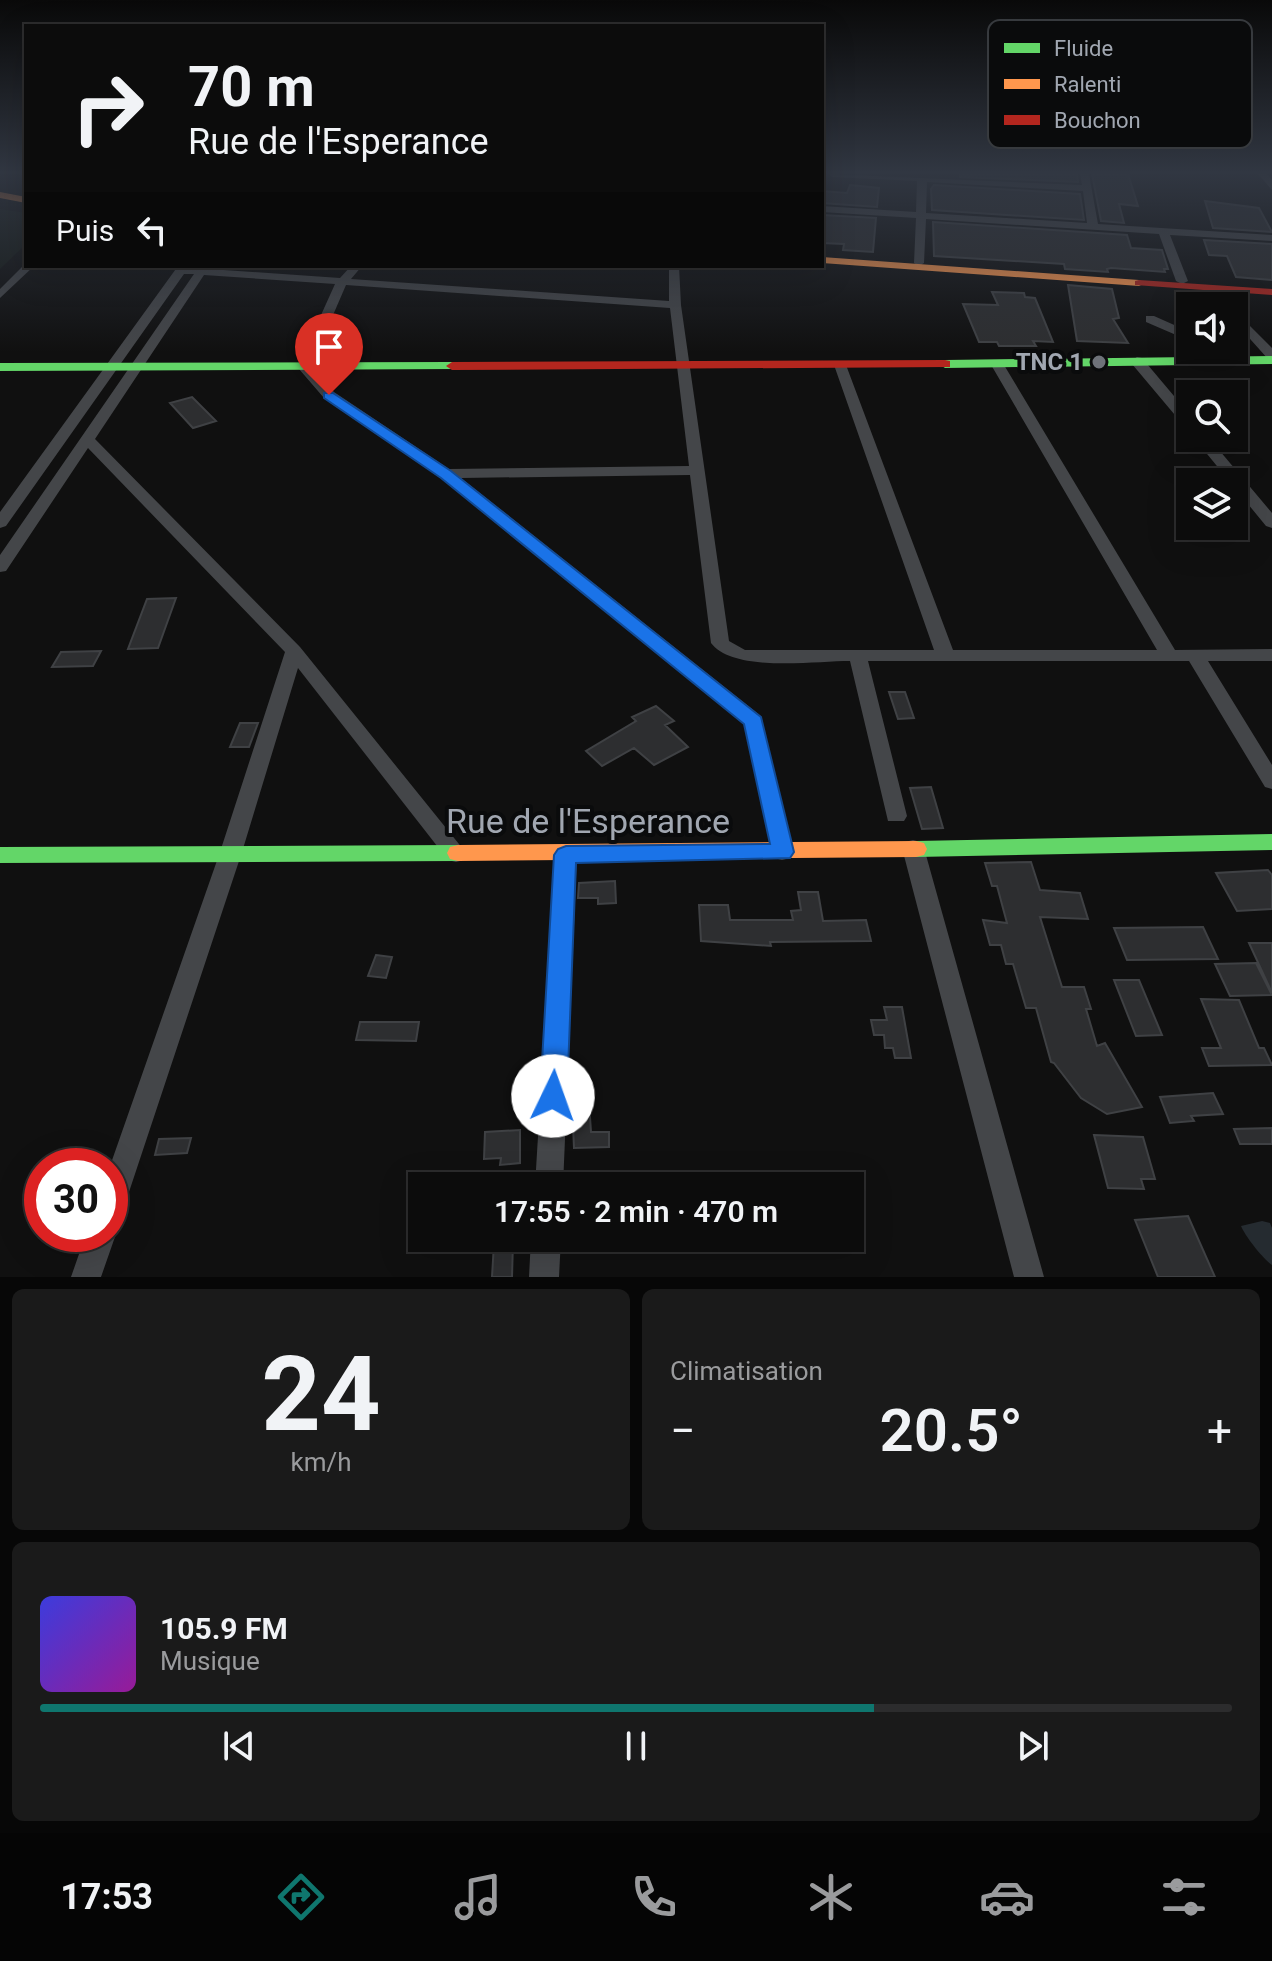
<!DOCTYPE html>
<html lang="fr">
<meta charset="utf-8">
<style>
:root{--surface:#0c0c0c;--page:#1a1a1a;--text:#f1f3f6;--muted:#9a9b9d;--line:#2c2c2d;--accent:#0f766e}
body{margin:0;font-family:Roboto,sans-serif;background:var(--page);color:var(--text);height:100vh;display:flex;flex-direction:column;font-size:30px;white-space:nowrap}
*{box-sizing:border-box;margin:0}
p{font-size:26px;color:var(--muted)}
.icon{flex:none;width:44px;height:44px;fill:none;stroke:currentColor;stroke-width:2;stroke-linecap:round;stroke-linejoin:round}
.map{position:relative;height:1277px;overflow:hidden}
.side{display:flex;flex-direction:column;gap:12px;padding:12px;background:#070707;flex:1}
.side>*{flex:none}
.banner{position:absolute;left:24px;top:24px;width:800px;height:244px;border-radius:0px;box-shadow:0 8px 32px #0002,0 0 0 2px var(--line);background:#0c0c0c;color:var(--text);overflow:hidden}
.buttons{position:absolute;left:1176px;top:292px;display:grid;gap:16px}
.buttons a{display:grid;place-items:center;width:72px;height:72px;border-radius:0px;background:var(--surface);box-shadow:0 8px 32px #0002,0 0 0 2px var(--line);font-size:40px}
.speed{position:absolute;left:24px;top:1148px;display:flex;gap:16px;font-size:40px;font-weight:700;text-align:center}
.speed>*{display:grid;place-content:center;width:104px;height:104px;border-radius:50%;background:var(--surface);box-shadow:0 8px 32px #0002,0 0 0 2px var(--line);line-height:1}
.speed .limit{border:12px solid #d22;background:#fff;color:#111}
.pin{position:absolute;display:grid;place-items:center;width:68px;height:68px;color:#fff;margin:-82px -34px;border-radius:50% 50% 50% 0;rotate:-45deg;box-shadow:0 0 8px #0007}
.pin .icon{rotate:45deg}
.me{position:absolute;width:88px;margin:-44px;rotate:3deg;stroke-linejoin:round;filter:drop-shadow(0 0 6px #0008)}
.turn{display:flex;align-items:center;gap:28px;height:168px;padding:0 32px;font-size:36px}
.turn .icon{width:104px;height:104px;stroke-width:2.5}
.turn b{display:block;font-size:56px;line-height:68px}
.then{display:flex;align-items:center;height:76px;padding:0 32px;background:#0003;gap:16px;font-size:30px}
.big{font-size:60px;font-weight:600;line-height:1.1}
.side .card{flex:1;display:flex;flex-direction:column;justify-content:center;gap:12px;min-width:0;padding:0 28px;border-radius:12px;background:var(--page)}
.side .dial{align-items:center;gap:0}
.dial b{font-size:104px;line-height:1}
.song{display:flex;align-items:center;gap:24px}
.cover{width:96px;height:96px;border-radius:12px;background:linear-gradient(135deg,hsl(240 70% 55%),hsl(300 70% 35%))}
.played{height:8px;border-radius:4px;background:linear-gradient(90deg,var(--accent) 70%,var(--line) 70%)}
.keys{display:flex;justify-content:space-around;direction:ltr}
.heat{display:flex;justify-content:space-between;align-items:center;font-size:44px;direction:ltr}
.side .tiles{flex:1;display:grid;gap:12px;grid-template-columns:1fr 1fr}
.card:last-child{grid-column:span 2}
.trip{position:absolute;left:408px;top:1172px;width:456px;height:80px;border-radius:0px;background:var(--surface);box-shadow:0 8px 32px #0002,0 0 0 2px var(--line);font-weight:600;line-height:80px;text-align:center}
.tab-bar{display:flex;height:128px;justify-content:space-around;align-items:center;background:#050505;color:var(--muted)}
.tab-bar .icon{width:56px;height:56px}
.tab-bar .selected{color:var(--accent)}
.tab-bar b{font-size:36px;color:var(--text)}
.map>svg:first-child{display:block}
.green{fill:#151a16}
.water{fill:#252b30}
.building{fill:#2d2e30;stroke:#3f4144;stroke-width:2}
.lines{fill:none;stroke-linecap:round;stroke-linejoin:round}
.street{fill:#444649;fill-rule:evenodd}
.fast{fill:#63d668;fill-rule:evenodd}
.slow{fill:#ff974d;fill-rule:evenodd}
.jam{fill:#b3261e;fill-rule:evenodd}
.route{fill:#1a73e8;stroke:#114b97;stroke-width:2}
.poi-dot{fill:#6e7279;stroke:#0a0b0c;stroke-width:3}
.labels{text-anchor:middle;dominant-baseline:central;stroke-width:8;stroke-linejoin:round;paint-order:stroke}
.far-poi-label{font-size:24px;font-weight:bold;fill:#a1a7b1;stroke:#0a0b0c;text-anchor:end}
.near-street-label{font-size:34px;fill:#a1a7b1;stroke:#0a0b0c}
.key{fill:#0a0b0c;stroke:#373a3e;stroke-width:2}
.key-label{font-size:22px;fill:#a1a7b1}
</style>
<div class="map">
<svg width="1272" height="1277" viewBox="0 0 1272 1277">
<rect width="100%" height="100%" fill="#101010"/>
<!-- green -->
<path class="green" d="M0 209 26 213V244L0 269Z"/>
<!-- water -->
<path class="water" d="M1262 1221 1270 1223 1272 1228V1265C1263 1259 1245 1236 1241 1226Z"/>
<!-- building -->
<path class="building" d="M960 174H1077L1078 182 960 177Z
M1092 174H1128L1138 206 1119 204 1124 223 1101 221Z
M850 185 879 188 877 207 822 203V191L847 193Z
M934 185 1080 194 1084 220 932 210 931 189Z
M1205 201 1259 208 1272 232 1213 228Z
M822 215 876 218 873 252 843 250 844 244 822 243Z
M933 222 1127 235 1131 248 1162 250 1168 269H1164L1165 272 1111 268 1107 269 1108 272 1065 269 1064 264 934 256Z
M1204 240 1272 244V280L1236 277 1227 256 1209 255Z
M1068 285 1112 289 1119 318 1113 319 1128 343 1077 341Z
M992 292 1024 293 1025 297 1035 298 1053 342 1033 341 1036 346H999L997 342H979L963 304 998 305Z
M192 397 216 421 193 428 170 403Z
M176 598 158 648 128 649 147 599Z
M101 651 93 666 52 667 61 652Z
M889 692H905L914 718 898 719Z
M656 706 674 721 665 725 688 747 654 765 634 748 602 766 586 751 636 721 632 717Z
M240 723H258L249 747H230Z
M931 787 943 828 922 829 910 788Z
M1031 862 1040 890 1080 893 1088 919 1040 917 1062 987H1084L1091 1009H1086L1097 1046 1105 1043 1142 1107 1107 1114 1081 1098 1054 1063 1051 1062 1036 1008H1026L1013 964H1006L1001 945H990L983 920 1007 923 997 886H992L985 863Z
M1268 870 1272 875V909L1237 911 1216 873Z
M615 881 616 903 598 904V898H578L579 883Z
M798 892H818L823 921 866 920 871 941 770 942 771 946 701 941 699 905H728L730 920H793L791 911 801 910Z
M1203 927 1218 959 1127 960 1114 928Z
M1249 943H1272V993Z
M376 955 392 957 386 978 368 976Z
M1256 963 1272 995 1230 996 1215 964Z
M1114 980H1139L1162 1035 1136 1036Z
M1201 999 1239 1000 1259 1048H1264L1272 1065 1209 1066 1202 1048H1221Z
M884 1007H902L911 1058H895L893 1048H885L884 1035H874L871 1020H887Z
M360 1022H419L416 1041 356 1040Z
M1213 1093 1223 1114 1191 1116 1194 1121 1170 1123 1160 1097Z
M589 1102 591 1132H609V1147L574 1148 572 1103Z
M1272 1128V1144H1240L1234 1129Z
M520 1130V1163L500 1165 501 1158 484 1159 485 1132Z
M1094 1135 1143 1137 1155 1179H1141L1144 1189 1108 1188Z
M191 1138 187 1153 155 1155 159 1139Z
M1188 1216 1215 1277H1158L1135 1220Z
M513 1242 512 1277H492L494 1243Z"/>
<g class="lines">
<!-- street -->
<path class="street" d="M828 174 1082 185 1080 174H1089L1098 224 1272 235V241L1170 235 1188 281 1182 284 1176 281 1159 234 926 219 924 263 919 266 914 263 916 218 822 212V206L916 212 917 181 832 177ZM927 182 1083 191 1087 223 926 213Z
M1258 174H1267L1272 180V190Z
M25 264 34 266 0 298V289Z
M178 266H210L209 269 340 278 351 266H362L351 279 669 301V266H679L681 305 729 641 745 650H934L834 365 840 361 846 365 953 650H1157L990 363 1001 360 1175 650 1272 649V661H1208L1272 765V789L1265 787 1189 661H868L907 816 904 821H888L850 661C814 661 734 673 711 643L690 475 461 478 761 716 793 852 790 858 782 860 774 858 745 724 441 477 324 398 299 369 298 366 335 284 204 275 95 439 300 647 467 854 464 860 456 862 448 860 298 668 242 852 124 1207 120 1217 110 1221V1166L220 852 285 652 88 448 6 571 0 572V555L194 274H184L6 526 0 528V512ZM346 285 670 308 689 466 449 469 334 392 311 366Z
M1234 310 1272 348V360L1268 359 1234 321Z
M1146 316H1154L1190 332V341L1146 322Z
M1137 357 1142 358 1190 415V428L1185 427 1132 364 1131 361Z
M1194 438H1209L1272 513V528L1266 526 1234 487V482H1230Z
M913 840 921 842 924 848 1044 1277H1014L902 848 905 842Z
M566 847 574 849 577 855 563 1186H535L555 855 558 849Z
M110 1223 116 1234 101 1277H71L86 1234H110Z
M531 1238H561L559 1277H529Z"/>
<!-- fast -->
<path class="fast" d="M1272 356V364L945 368 939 364 945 360Z
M452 362 458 366 457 369 0 371V363Z
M1272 834V850L916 857 908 855 905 849 908 843 916 841Z
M458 845 466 847 469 853 466 859 458 861 0 863V847Z"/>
<!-- slow -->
<path class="slow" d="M0 192 26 197V203L0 198Z
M822 257 1139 280 1145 283 1139 286 822 263Z
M916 841 924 843 927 849 924 855 916 857 458 861 450 859 447 853 450 847 458 845Z"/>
<!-- jam -->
<path class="jam" d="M1139 280 1272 289V295L1135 285V281Z
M945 360 950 361V367L452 370 446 366 452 362Z"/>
</g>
<!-- sky -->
<linearGradient id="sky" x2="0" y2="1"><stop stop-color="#090909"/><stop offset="0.49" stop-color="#313742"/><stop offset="1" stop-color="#313742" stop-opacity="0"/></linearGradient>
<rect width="1272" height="352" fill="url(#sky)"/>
<!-- route -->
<path class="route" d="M324 393H333L451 471 761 717 794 852 790 858 576 863 567 1096 563 1104 553 1108 544 1104 540 1096 554 855 558 849 566 846 770 844 744 724 441 478 324 398Z"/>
<!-- markers -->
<circle class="poi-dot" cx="1099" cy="362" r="8"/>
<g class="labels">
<!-- far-poi labels -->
<g class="far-poi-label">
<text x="1083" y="362">TNC 1</text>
</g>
<!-- near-street labels -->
<g class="near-street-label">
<text x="588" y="821">Rue de l'Esperance</text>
</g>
</g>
<!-- legend -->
<rect x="988" y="20" width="264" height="128" rx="12" class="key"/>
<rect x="1004" y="43" width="36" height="10" fill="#63d668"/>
<rect x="1004" y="79" width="36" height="10" fill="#ff974d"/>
<rect x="1004" y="115" width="36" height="10" fill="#b3261e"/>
<g class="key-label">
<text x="1054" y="56">Fluide</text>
<text x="1054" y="92">Ralenti</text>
<text x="1054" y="128">Bouchon</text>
</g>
</svg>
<div class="buttons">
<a><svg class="icon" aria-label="sound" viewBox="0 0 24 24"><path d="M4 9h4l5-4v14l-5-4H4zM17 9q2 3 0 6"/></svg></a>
<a><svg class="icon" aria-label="search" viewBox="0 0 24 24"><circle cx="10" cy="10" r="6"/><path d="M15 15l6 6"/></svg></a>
<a><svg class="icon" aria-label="layers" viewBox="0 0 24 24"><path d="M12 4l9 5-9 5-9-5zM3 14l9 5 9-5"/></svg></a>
</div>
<div class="speed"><div class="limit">30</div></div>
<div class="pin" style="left:329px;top:395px;background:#d93025"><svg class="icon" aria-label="arrive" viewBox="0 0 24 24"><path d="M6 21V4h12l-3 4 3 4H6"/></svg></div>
<svg class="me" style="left:553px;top:1096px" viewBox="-20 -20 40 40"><circle r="19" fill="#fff"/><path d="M0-13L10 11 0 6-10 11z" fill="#1a73e8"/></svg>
<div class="trip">17:55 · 2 min · 470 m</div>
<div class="banner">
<div class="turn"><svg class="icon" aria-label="right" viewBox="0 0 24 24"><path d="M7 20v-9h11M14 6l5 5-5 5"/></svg><div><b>70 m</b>Rue de l'Esperance</div></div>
<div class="then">Puis<svg class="icon" aria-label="left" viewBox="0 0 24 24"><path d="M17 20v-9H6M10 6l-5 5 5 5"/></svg></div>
</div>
</div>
<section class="side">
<div class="tiles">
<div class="card dial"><b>24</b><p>km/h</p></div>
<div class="card"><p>Climatisation</p>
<div class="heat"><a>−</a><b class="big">20.5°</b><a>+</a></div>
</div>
<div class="card">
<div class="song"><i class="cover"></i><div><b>105.9 FM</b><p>Musique</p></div></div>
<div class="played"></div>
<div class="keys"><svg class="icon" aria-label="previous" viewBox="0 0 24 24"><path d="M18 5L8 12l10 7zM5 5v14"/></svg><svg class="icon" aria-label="pause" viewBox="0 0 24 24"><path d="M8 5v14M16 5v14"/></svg><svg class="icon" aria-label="next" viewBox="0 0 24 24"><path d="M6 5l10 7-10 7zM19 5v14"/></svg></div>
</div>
</div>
</section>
<nav class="tab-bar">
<b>17:53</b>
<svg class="icon selected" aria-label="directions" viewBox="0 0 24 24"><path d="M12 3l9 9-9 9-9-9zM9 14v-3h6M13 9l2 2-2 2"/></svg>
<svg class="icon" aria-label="music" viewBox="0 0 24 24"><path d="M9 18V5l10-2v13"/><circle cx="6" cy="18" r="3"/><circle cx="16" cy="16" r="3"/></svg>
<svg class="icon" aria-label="phone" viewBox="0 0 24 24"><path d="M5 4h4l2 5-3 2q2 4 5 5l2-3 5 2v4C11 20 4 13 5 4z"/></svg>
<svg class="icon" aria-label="climate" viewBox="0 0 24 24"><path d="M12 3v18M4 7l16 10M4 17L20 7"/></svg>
<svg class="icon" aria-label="car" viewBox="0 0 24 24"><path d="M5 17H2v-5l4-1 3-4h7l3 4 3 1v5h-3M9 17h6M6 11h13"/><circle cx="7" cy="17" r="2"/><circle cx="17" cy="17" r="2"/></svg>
<svg class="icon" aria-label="filters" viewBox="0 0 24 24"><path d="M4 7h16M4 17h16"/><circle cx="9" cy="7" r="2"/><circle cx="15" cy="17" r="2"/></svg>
</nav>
